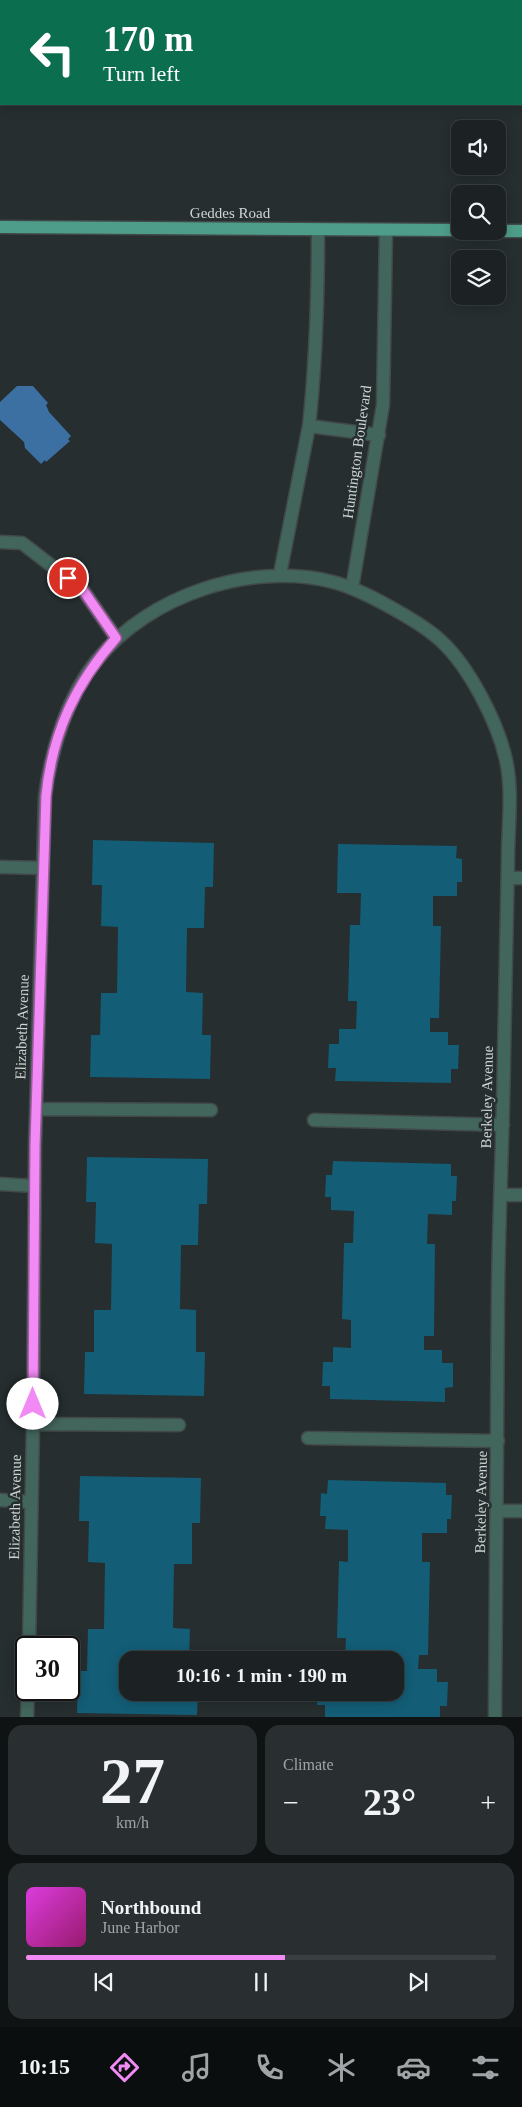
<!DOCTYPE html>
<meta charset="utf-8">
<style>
:root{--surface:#1c2223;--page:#292f30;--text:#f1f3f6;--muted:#a0a4a6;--line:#3a3f41;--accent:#f18af4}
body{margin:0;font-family:"Times New Roman",serif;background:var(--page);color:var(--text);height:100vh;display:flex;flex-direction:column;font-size:19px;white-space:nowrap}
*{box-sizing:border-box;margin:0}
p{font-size:16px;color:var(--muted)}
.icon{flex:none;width:28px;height:28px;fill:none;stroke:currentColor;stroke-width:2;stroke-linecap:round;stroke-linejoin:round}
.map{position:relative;height:1717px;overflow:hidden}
.panel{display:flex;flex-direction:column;gap:8px;padding:8px;background:#0f1313;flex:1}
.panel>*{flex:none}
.top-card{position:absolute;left:0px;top:0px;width:522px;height:105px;box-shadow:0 2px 12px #0003,0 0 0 1px var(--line);background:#0b6e4f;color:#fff;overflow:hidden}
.buttons{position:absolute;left:451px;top:120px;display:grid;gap:10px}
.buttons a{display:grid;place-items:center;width:55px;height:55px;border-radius:10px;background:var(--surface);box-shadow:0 2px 12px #0003,0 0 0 1px var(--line);font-size:25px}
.speed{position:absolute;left:15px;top:1636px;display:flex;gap:10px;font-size:25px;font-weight:700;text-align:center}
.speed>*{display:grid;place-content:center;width:65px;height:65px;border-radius:50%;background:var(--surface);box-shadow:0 2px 12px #0003,0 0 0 1px var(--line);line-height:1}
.speed .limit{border:2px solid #111;border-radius:8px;background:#fff;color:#111}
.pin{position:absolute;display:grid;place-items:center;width:42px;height:42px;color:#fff;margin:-21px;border:2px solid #fff;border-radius:50%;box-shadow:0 1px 5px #0007}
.me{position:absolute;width:55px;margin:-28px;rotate:0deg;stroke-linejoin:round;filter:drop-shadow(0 0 4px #0008)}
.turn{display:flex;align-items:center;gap:18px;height:105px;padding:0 20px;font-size:22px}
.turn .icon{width:65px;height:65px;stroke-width:2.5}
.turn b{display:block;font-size:35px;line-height:42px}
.big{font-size:38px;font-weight:700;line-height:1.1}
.panel .card{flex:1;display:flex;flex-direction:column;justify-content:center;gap:8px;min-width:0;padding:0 18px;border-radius:15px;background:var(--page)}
.panel .dial{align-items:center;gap:0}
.dial b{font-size:65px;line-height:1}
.song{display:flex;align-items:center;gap:15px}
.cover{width:60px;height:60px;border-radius:8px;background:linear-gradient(135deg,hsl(300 70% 55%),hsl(320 70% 35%))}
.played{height:5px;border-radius:2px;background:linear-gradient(90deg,var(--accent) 55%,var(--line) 55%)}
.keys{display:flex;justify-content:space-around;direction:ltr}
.heat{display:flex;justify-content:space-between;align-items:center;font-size:28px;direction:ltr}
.panel .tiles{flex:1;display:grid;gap:8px;grid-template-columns:1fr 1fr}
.card:last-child{grid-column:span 2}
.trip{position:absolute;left:119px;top:1651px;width:285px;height:50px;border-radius:15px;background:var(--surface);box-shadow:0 2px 12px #0003,0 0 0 1px var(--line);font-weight:700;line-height:50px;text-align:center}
.dock{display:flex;height:80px;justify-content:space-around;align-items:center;background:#0b0e0e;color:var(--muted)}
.dock .icon{width:35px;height:35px}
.dock .current{color:var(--accent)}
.dock b{font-size:22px;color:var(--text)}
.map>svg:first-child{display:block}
.water{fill:#3c6fa2}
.building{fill:#135d76}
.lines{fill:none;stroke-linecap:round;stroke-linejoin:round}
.minor-casing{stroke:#414949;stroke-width:15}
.major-casing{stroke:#414949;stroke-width:15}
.minor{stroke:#42655c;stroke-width:12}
.major{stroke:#4e9d8a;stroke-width:12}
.route-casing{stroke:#9d5a9f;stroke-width:12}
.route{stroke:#f18af4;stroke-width:9}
.labels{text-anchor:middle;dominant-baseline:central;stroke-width:5;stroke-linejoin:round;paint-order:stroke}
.street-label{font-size:15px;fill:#cfd4d4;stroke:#262e2f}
</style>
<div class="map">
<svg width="522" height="1717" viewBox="0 0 522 1717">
<rect width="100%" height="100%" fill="#262e2f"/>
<!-- water -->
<path class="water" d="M17 386H33L48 403 46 405 49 412 71 436 68 439 70 441 46 462 45 460 41 464 25 448 24 442 0 420V402Z"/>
<!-- building -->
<path class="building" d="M93 840 214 843 213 887H205L204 928H187L186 992 203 993 202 1035H211L210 1079 90 1077 91 1035H100L101 993H117L118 927 101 926 102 885H92Z
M338 844 457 846 456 858 462 859V882H457V896H433V926H441L439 1018H430V1032H448V1045H459L458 1069H451V1083L335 1081 336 1068H328L329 1044H339V1029H356L357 1001H348L350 925H360L361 893H337Z
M87 1157 208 1159 207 1204H199L198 1245H181L180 1309 196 1310V1352H205L204 1396 84 1394 85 1352H94V1310H111L112 1244 95 1243 96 1202H86Z
M333 1161 451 1164V1176H457L456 1201H452V1215L428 1214 427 1244H435L434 1336H424V1350H442V1363H453V1387L445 1388V1402L330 1399V1386H322L323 1362H333V1347L351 1348V1320L342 1319 344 1243H353L354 1211 331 1210V1197H325L326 1175H332Z
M80 1476 201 1478 200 1523H192V1564H174L173 1628 190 1629 189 1660H128V1692H198L197 1715 77 1713 78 1671H87L88 1629H104L105 1563 88 1562 89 1521H79Z
M328 1480 446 1483V1495H452L451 1519H447V1533H422V1562H430L428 1655H419L418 1669H437V1682H448L447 1706H440V1717H325V1705H317V1692H395V1660H345L346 1638H337L339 1561 348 1562V1530L325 1529 326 1516H320L321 1493 327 1494Z"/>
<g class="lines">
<defs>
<path id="minor" d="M309 426 379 435
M0 542 22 543 83 590 116 638
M280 574 309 426C316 361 318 295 318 230
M352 588 383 405 386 230
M0 867 43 868
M508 878H522
M36 1109 211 1110
M314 1120 503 1125
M0 1184 34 1186
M501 1195H522
M33 1424 179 1425
M308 1438 498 1441
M0 1500 31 1502
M497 1511H522
M29 1648 33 1424 35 1146 45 796C51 750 67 697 97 660 149 595 252 561 333 582 356 588 378 600 399 612 413 620 428 629 440 640 469 666 498 723 506 760 513 791 508 827 508 858 507 924 505 989 504 1055 503 1134 499 1213 498 1292 497 1433 496 1575 495 1717
M27 1717 28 1690"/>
<path id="major" d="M0 227 460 230
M498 231H522"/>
</defs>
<!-- minor casing -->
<use href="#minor" class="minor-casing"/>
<!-- major casing -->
<use href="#major" class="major-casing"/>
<!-- minor -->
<use href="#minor" class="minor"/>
<!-- major -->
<use href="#major" class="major"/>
</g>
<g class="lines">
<defs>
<path id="route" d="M33 1404 35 1146 46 796C52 734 75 684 116 638L83 590 68 578"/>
</defs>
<!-- route casing -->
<use href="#route" class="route-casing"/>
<!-- route -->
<use href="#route" class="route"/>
</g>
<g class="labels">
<!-- street labels -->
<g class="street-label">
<text x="230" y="213">Geddes Road</text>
<text transform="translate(357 452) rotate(-82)">Huntington Boulevard</text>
<text transform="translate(22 1027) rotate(-88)">Elizabeth Avenue</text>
<text transform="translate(487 1097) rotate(-89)">Berkeley Avenue</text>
<text transform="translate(481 1502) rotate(-89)">Berkeley Avenue</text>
<text transform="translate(15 1507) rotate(-89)">Elizabeth Avenue</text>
</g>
</g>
</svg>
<div class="buttons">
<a><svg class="icon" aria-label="sound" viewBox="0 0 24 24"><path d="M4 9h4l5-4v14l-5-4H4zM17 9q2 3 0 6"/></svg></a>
<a><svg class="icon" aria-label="search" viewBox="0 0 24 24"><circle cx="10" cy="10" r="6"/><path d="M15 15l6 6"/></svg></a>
<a><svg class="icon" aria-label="layers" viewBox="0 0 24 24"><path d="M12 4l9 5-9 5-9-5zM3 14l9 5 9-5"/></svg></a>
</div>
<div class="speed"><div class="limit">30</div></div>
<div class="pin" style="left:68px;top:578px;background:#d93025"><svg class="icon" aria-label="arrive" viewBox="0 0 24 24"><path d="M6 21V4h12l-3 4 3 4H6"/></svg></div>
<svg class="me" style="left:33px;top:1404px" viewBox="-20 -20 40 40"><circle r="19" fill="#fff"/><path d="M0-13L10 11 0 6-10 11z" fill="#f18af4"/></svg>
<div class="trip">10:16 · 1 min · 190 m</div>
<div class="top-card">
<div class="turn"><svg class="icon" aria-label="left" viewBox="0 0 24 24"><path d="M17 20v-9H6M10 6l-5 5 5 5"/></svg><div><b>170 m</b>Turn left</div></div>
</div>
</div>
<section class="panel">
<div class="tiles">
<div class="card dial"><b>27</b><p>km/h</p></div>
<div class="card"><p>Climate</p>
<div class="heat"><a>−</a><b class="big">23°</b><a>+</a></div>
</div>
<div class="card">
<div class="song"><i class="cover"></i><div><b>Northbound</b><p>June Harbor</p></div></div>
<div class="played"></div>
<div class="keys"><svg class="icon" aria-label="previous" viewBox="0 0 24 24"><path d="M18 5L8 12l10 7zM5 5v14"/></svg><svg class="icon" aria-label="pause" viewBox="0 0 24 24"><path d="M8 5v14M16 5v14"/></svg><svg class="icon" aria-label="next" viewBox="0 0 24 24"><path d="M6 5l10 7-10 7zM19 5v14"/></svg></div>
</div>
</div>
</section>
<nav class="dock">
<b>10:15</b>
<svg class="icon current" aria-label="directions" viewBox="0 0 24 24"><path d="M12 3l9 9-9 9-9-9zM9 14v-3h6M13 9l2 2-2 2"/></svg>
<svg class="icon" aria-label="music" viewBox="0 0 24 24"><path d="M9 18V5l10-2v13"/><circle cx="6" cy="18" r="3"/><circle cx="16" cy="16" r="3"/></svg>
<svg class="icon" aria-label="phone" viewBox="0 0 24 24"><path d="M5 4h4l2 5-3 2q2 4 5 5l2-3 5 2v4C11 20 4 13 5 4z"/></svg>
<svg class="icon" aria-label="climate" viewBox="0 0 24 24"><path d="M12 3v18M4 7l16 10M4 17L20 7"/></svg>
<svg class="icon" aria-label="car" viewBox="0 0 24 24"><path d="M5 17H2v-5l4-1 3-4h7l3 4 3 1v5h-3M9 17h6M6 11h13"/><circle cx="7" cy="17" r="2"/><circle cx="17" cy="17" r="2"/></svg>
<svg class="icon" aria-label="filters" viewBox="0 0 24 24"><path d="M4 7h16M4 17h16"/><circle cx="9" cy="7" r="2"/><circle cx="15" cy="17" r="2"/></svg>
</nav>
